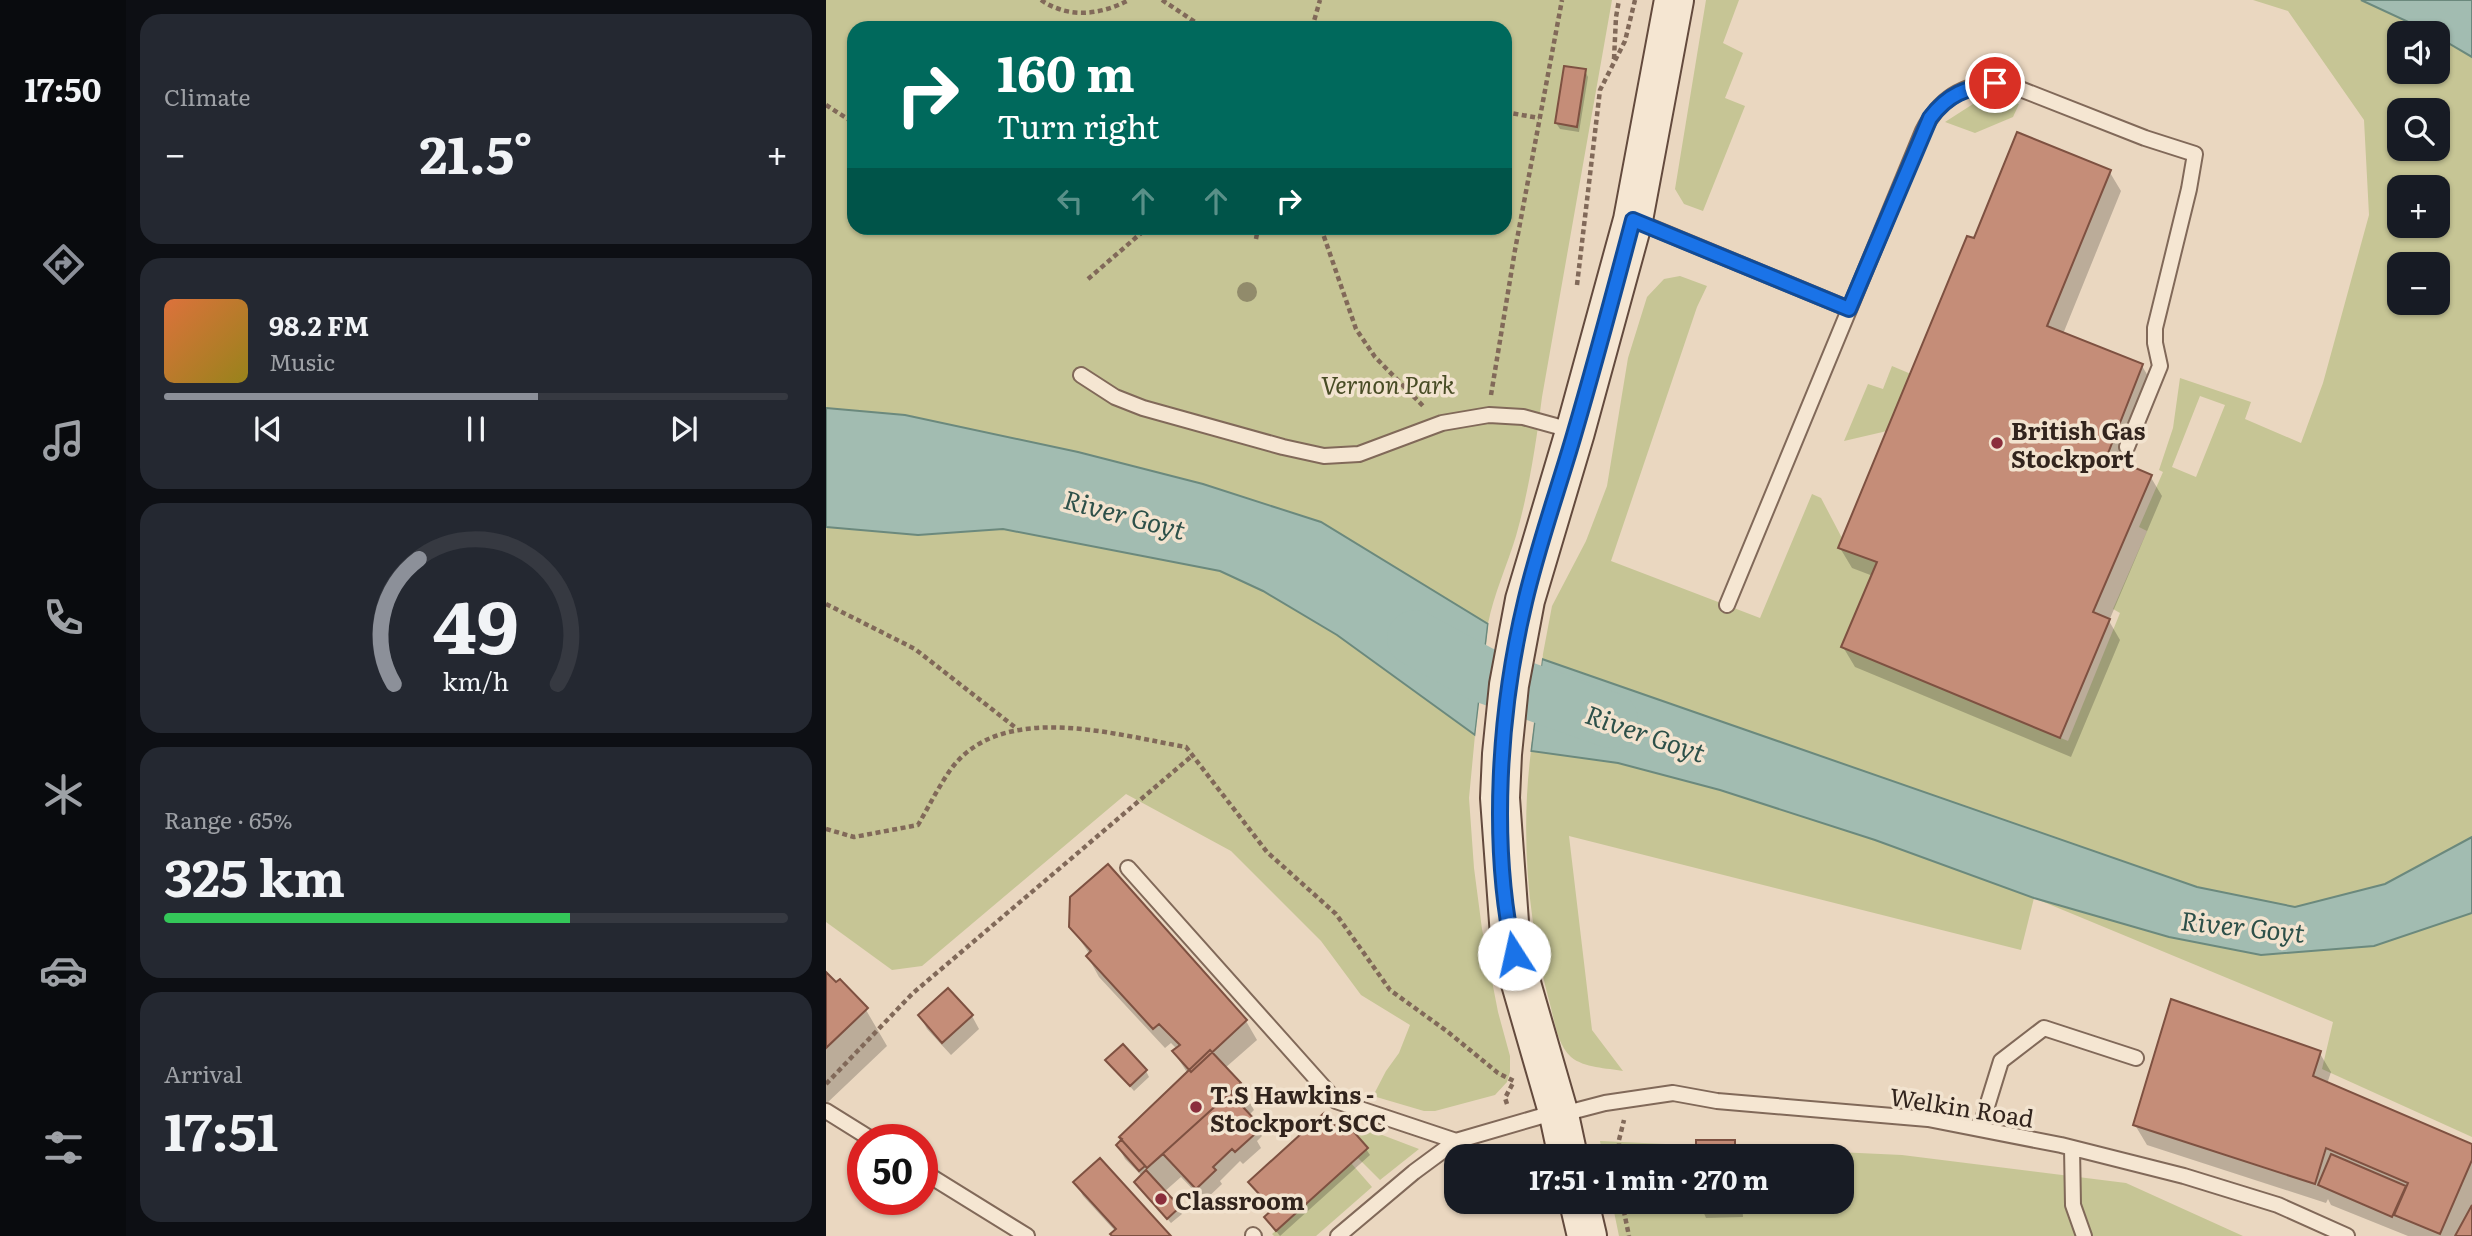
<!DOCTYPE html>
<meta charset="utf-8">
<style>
:root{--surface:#171b24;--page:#242831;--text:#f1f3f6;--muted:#9ea1a6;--line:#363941;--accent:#8c9099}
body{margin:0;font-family:Literata,serif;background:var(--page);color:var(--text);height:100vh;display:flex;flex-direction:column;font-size:26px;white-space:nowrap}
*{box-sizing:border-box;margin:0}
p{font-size:23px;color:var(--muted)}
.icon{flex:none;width:38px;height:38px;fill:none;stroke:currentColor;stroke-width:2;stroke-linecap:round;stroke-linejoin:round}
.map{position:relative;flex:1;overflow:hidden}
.panel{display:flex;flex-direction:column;gap:14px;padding:14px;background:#0d0f14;width:700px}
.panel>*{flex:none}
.banner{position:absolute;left:21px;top:21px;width:665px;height:214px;border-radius:21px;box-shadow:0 2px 5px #0004;background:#00695c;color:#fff;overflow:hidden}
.buttons{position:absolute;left:1561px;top:21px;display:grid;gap:14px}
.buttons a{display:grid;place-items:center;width:63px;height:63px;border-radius:14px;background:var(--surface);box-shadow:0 2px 5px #0004;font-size:35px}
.speed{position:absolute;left:21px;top:1124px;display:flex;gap:14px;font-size:35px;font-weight:700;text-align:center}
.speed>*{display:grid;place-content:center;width:91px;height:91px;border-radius:50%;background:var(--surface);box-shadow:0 2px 5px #0004;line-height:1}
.speed .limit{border:10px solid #d22;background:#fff;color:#111}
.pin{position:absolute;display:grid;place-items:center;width:60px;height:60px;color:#fff;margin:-30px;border:4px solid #fff;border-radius:50%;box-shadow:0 2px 7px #0007}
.me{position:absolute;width:77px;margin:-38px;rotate:350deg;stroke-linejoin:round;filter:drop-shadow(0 0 5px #0008)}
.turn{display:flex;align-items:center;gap:24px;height:147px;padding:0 35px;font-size:32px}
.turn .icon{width:91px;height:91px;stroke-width:2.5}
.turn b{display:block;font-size:49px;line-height:60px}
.lanes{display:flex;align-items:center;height:66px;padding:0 35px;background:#0003;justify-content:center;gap:35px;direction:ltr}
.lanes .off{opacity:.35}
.big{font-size:52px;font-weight:700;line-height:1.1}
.panel .card{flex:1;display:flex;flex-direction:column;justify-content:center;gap:10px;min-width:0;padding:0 24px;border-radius:21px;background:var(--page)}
.panel .dial{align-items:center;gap:0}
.dial svg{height:182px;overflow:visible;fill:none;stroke:var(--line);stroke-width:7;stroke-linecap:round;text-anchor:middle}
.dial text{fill:var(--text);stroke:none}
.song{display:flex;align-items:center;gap:21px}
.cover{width:84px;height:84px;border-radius:10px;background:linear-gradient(135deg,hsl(20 70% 55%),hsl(50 70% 35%))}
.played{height:7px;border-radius:4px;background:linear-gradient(90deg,var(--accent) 60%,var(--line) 60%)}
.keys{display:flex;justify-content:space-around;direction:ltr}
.heat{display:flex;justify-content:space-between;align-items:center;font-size:38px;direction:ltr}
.charge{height:10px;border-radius:5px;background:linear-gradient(90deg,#34c759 65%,var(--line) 0)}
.trip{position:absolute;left:618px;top:1144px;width:410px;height:70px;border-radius:21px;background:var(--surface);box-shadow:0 2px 5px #0004;font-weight:700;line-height:70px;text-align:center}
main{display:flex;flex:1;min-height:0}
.tabs{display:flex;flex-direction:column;width:126px;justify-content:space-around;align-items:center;background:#090b0e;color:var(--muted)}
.tabs .icon{width:49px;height:49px}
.tabs .selected{color:var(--accent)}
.tabs b{font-size:32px;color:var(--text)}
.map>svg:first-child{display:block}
.green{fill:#c6c595;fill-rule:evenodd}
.water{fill:#a2bcb1;stroke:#6b897d;stroke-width:2}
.pier{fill:#ead7c0}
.shadow{fill:#0003}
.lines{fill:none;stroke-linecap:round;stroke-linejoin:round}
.river{stroke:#a2bcb1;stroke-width:56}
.building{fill:#c58d78;stroke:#7e5141;stroke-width:2}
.service-casing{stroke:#816959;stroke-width:18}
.secondary-casing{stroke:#634a3d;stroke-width:42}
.path{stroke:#816959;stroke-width:4.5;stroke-dasharray:5 3.5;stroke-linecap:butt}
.service{stroke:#f5e6d2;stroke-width:14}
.secondary{stroke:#f5e6d2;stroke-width:38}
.tree{fill:#918b6b}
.route-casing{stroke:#114b97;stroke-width:18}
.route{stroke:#1a73e8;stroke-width:12}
.poi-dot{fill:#8b2e3c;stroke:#f2e3cf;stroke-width:2.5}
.labels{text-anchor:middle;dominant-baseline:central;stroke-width:7;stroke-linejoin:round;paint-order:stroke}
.park-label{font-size:24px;font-style:italic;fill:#484c25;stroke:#f2e3cf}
.poi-label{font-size:24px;font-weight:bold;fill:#32241d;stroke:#f2e3cf;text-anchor:start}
.street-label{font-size:24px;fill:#32241d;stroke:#f2e3cf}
.water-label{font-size:26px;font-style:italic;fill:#2d5049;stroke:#f2e3cf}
</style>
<main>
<nav class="tabs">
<b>17:50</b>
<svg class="icon selected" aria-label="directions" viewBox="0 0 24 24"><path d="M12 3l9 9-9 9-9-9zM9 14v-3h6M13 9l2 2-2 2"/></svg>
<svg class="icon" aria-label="music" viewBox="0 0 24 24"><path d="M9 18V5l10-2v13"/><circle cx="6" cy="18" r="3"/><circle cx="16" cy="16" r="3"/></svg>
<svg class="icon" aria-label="phone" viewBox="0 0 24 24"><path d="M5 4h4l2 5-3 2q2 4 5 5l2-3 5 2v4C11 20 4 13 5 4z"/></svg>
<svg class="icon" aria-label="climate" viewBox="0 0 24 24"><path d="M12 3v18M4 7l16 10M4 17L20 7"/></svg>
<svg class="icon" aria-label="car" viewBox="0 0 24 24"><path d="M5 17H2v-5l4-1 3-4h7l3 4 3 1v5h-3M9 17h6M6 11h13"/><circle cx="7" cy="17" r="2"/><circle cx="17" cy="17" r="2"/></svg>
<svg class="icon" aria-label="filters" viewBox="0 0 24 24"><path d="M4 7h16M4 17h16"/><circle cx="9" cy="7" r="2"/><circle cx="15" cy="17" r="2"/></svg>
</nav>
<section class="panel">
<div class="card"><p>Climate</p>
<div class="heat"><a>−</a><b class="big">21.5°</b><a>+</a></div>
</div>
<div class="card">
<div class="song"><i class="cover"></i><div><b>98.2 FM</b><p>Music</p></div></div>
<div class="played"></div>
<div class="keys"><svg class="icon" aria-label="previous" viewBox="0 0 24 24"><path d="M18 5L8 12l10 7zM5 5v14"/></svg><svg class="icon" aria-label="pause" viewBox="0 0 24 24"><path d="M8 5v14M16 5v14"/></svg><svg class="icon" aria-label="next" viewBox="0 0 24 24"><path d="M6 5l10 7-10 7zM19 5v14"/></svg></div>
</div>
<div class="card dial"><svg viewBox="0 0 100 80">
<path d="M14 69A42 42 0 1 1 86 69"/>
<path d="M14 69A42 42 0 0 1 25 14" stroke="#8c9099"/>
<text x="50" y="56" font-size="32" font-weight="700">49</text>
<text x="50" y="72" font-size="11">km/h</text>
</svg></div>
<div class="card"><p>Range · 65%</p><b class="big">325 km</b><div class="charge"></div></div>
<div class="card"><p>Arrival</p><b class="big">17:51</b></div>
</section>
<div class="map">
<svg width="1646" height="1236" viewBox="0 0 1646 1236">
<rect width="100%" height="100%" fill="#ead7c0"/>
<!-- green -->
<path class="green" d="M0 0H786L716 397C710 444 703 490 690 536 681 566 668 593 662 624L495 522 377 484 252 452 79 415 0 408ZM28 28H679V228H28Z
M880 0H913L897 43 917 53 899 98 919 106 877 211 858 204 849 189Z
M1427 0H1535L1606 33H1573V72H1612V37L1646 57V837L1559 884 1469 907 1371 887 716 659 726 606 760 541 781 486 802 358 821 297 838 279 854 276 881 286 871 307 785 561 934 618 986 494 995 498 1016 538 1013 548 1051 562 1016 647 1242 741 1294 613 1287 609 1321 531 1313 527 1337 472 1333 470 1347 428 1354 378 1425 402 1419 419 1475 443 1497 383 1543 215 1538 120 1462 11ZM1573 110H1612V149H1573ZM1573 187H1612V226H1573ZM1573 264H1612V303H1573ZM1374 396 1399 405 1370 477 1346 467Z
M1173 100 1193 104 1187 117 1149 133 1119 122 1147 104Z
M1066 366 1085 374 1061 431 1018 441 1042 384 1057 389Z
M0 527 92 535 177 529 394 571 437 591 511 635 649 735 643 798 648 868 656 929 672 1012 684 1056V1072L681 1082 669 1095 609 1111H598L547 1096 560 1071 573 1053 584 1025 535 995 495 941 405 851 300 794 96 966 66 970 0 922Z
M705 751 792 763 894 790 1046 838 1208 898 1343 937 1435 955 1548 946 1646 913V1137L1496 1069 1507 1022 1208 898 1195 950 743 836 766 1030 797 1071C781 1068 758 1068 745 1057 732 1045 729 1024 725 1008 702 924 694 837 705 751Z
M538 1128 593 1149 554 1180 531 1157 542 1148 531 1135Z
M774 1141 1076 1155 1300 1183 1417 1236H793L786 1202H1015V1157H777Z
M525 1163 546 1187 490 1236H448L446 1234Z"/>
<!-- water -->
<path class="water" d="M1535 0H1646V57L1612 37V33H1606Z
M0 408 79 415 252 452 377 484 495 522 662 624 649 735 511 635 437 591 394 571 177 529 92 535 0 527Z
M716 659 1371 887 1469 907 1559 884 1646 837V913L1548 946 1435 955 1343 937 1208 898 1049 840 894 790 792 763 705 751Z"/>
<!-- pier -->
<path class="pier" d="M663 620 665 624 653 735 649 738Z
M717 655 716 659 704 754 701 751 713 658Z"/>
<!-- shadow -->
<path class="shadow" d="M759 71 762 77 753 132 734 129 730 123Z
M1283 171 1295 191 1237 334 1316 366 1328 386 1296 464 1324 476 1336 496 1283 621 1294 640 1245 757 1029 667 1017 647 1047 576 1026 568 1014 548 1149 240Z
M245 926 420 1021 431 1040 399 1068 413 1084 428 1110 422 1116 436 1136 431 1141 435 1148 417 1164 414 1161 394 1181 396 1184 378 1201 355 1177 338 1192 356 1214 345 1223 313 1188 316 1176 299 1159 292 1146 362 1074 348 1052 351 1049 345 1043 339 1048 273 977 262 957 264 955Z
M0 975 40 1010 61 1046 0 1104Z
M94 1016H146L153 1029 125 1055 101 1029Z
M1493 1052 1505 1072 1501 1084 1646 1145V1236H1582L1505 1205 1502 1199 1500 1203 1321 1145 1309 1125Z
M281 1060 320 1071 323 1077 308 1091Z
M512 1132 540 1149 544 1155 454 1236 440 1218 448 1211 424 1182Z
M908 1141 916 1157H872Z
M250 1183 342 1236H287L290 1232 257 1196Z
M873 1202H916L917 1217 880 1218Z"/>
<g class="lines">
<!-- river -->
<path class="river" d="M589 638 655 674 784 720"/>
</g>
<!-- building -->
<path class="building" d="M738 66 760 69 751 127 729 123Z
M1191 132 1285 170 1221 326 1317 364 1281 456 1326 475 1267 612 1284 619 1234 738 1015 647 1051 562 1012 548 1141 236 1148 238Z
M282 864 421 1020 365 1072 346 1051 354 1045 333 1024 327 1029 260 956 265 951 243 927 244 897Z
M0 972 10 982 14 979 42 1008 0 1048Z
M122 988 147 1015 116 1043 92 1015Z
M1345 999 1495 1051 1487 1076 1646 1144V1160L1614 1234 1568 1215 1582 1183 1500 1148 1489 1184 1307 1125Z
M297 1044 321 1070 304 1086 279 1060Z
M384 1050 415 1083 404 1093 430 1121 423 1128 429 1134 409 1152 406 1149 387 1167 390 1170 370 1189 337 1154 321 1168 319 1166 313 1171 290 1145 296 1139 293 1137Z
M384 1050 415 1083 321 1168 293 1137Z
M498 1113 512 1129 520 1123 542 1148 450 1231 438 1217 447 1209 422 1182Z
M870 1140H909V1157H870Z
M1505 1154 1580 1186 1566 1217 1492 1185Z
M274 1158 345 1236H286L284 1234 290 1229 247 1182Z
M320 1170 354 1207 341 1219 308 1182Z
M871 1202H910V1205H871Z
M1646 1205V1236H1629Z"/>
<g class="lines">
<defs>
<path id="service" d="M808 220 1023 309
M255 375 289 397 317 408 457 447 498 456 533 454 616 423 663 415 697 417 748 431
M901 605 1097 131C1115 95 1144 80 1184 85L1319 138 1369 154 1363 189 1329 328V343L1334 366 1301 447
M302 868 510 1101 630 1141
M0 1111 45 1139
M1154 1129 1175 1061 1218 1028 1310 1058
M1246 1148 1247 1205 1258 1236
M96 1171 201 1236
M427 1235 428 1236
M512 1236 588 1172 630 1141 716 1116 733 1115 779 1103 847 1093 891 1101 1102 1119 1235 1145 1358 1176 1452 1205 1521 1236"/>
<path id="secondary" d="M742 1157 733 1115 692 973 684 936 674 798 676 754 683 685 699 600 749 432 807 220 848 0
M753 1202 761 1236"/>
</defs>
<!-- service casing -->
<use href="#service" class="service-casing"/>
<!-- secondary casing -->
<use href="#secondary" class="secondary-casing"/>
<!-- path -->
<path class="path" d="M215 0C243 19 274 15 303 0
M336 0 378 28
M486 28 494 0
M788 59 790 17 793 0
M0 105 28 123
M679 112 713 118
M495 228 530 329 549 357 597 406
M430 239 432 228
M262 279 321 228
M751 285 774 90 799 41 809 0
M665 395 689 250 736 0
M0 604 89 649 190 728
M0 829 28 837 92 825C103 806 113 786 125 769 176 700 290 735 360 747L441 852 510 914 564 990 622 1032 672 1073 688 1081
M0 1084 87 993 367 755
M681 1104 679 1098 687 1083
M691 1147 693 1157
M663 1156 673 1157
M793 1157V1140L798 1120
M796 1202 803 1236"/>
<!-- service -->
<use href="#service" class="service"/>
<!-- secondary -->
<use href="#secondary" class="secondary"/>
</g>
<!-- trees -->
<circle class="tree" cx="421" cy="292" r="10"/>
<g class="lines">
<defs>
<path id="route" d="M688 954C664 844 673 711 699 602 712 546 732 490 748 435 769 363 788 292 807 220L1023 309 1104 118C1123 93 1139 89 1169 83"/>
</defs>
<!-- route casing -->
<use href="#route" class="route-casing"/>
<!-- route -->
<use href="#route" class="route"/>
</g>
<!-- markers -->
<g class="poi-dot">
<circle cx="1171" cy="443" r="7"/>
<circle cx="370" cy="1107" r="7"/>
<circle cx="335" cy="1199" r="7"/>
</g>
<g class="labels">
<!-- park labels -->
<g class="park-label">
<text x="562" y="383">Vernon Park</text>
</g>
<!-- poi labels -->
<g class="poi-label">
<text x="1185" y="429">British Gas<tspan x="1185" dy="28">Stockport</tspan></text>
<text x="384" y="1093">T.S Hawkins -<tspan x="384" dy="28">Stockport SCC</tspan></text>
<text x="349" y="1199">Classroom</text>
</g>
<!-- street labels -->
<g class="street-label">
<text transform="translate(1136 1106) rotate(9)">Welkin Road</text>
</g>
<!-- water labels -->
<g class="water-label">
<text transform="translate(299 513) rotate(15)">River Goyt</text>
<text transform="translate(820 732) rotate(19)">River Goyt</text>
<text transform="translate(1417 925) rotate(6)">River Goyt</text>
</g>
</g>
</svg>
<div class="buttons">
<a><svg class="icon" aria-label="sound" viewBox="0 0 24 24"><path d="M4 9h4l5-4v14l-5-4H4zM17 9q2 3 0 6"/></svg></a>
<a><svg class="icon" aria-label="search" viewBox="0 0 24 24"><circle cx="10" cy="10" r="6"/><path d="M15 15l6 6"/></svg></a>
<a>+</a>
<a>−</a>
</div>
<div class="speed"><div class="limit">50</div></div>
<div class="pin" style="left:1169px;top:83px;background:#d93025"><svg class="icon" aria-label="arrive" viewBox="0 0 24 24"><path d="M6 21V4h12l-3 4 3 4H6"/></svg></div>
<svg class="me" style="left:688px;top:954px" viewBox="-20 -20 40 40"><circle r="19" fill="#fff"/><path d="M0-13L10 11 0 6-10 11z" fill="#1a73e8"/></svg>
<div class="trip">17:51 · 1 min · 270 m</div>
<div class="banner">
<div class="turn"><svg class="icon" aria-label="right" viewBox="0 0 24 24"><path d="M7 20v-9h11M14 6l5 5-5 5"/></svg><div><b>160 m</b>Turn right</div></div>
<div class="lanes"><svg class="icon off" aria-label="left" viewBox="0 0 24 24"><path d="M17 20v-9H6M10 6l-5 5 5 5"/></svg><svg class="icon off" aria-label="ahead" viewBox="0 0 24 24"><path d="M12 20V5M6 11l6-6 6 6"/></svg><svg class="icon off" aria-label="ahead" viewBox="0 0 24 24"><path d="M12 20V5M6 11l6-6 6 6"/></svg><svg class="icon" aria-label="right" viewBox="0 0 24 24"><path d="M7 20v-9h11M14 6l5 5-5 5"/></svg></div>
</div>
</div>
</main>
